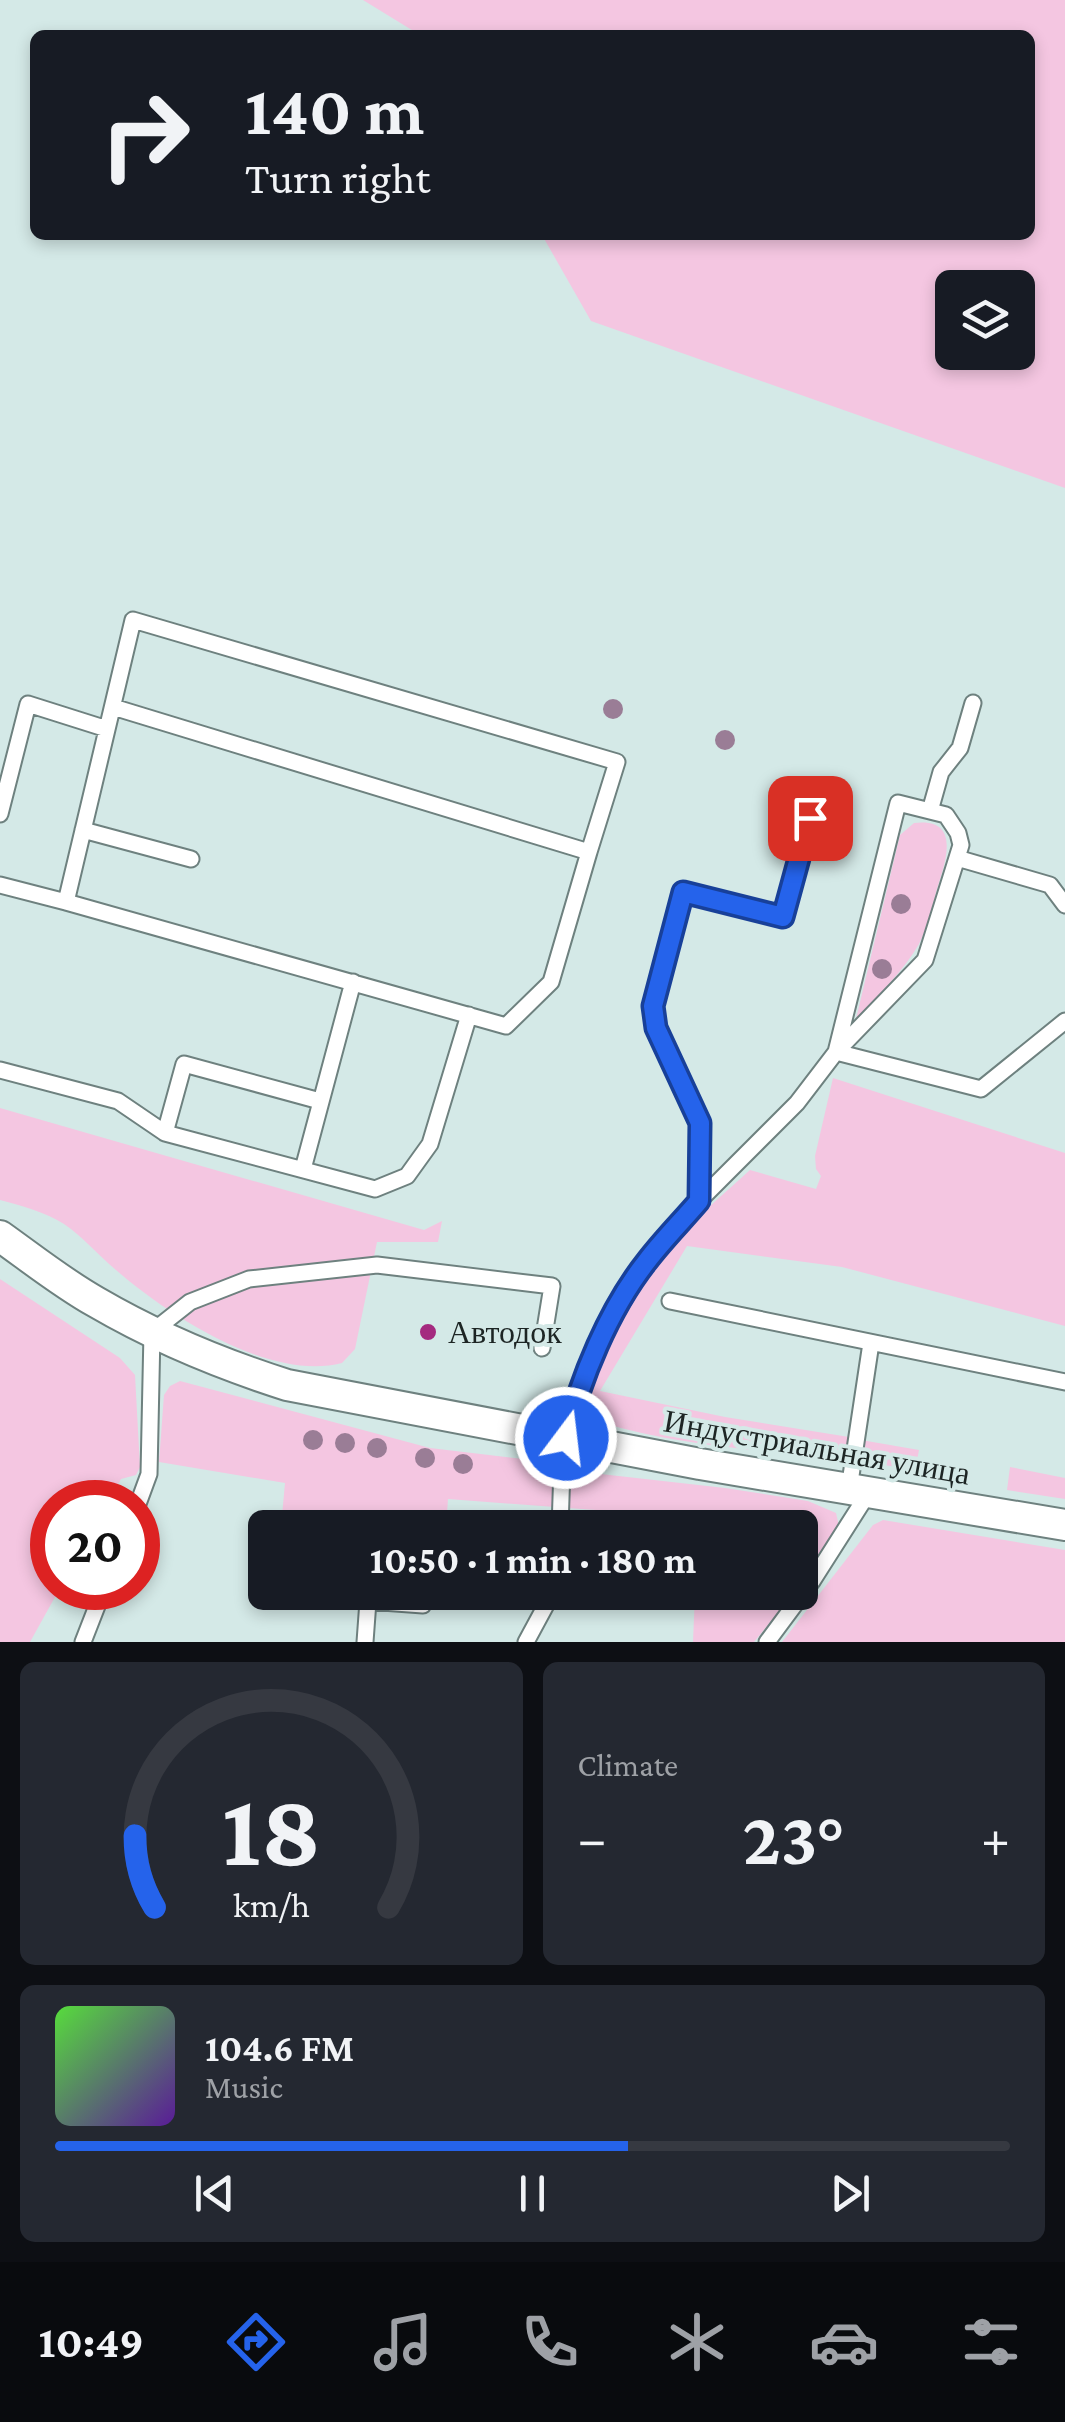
<!DOCTYPE html>
<meta charset="utf-8">
<style>
:root{--surface:#171b24;--page:#242831;--text:#f1f3f6;--muted:#9ea1a6;--line:#363941;--accent:#2563eb}
body{margin:0;font-family:"Crimson Pro",serif;background:var(--page);color:var(--text);height:100vh;display:flex;flex-direction:column;font-size:38px;white-space:nowrap}
*{box-sizing:border-box;margin:0}
p{font-size:32px;color:var(--muted)}
.icon{flex:none;width:55px;height:55px;fill:none;stroke:currentColor;stroke-width:2;stroke-linecap:round;stroke-linejoin:round}
.map{position:relative;height:1642px;overflow:hidden}
.side{display:flex;flex-direction:column;gap:20px;padding:20px;background:#0d0f14;flex:1}
.side>*{flex:none}
.banner{position:absolute;left:30px;top:30px;width:1005px;height:210px;border-radius:15px;box-shadow:0 5px 15px #0003;background:#171b24;color:var(--text);overflow:hidden}
.tools{position:absolute;left:935px;top:270px;display:grid;gap:20px}
.tools a{display:grid;place-items:center;width:100px;height:100px;border-radius:15px;background:var(--surface);box-shadow:0 5px 15px #0003;font-size:50px}
.speed{position:absolute;left:30px;top:1480px;display:flex;gap:20px;font-size:50px;font-weight:700;text-align:center}
.speed>*{display:grid;place-content:center;width:130px;height:130px;border-radius:50%;background:var(--surface);box-shadow:0 5px 15px #0003;line-height:1}
.speed .limit{border:15px solid #d22;background:#fff;color:#111}
.pin{position:absolute;display:grid;place-items:center;width:85px;height:85px;color:#fff;margin:-42px;border-radius:20px;box-shadow:0 5px 15px #0006}
.me{position:absolute;width:110px;margin:-55px;rotate:15deg;stroke-linejoin:round;filter:drop-shadow(0 0 8px #0008)}
.turn{display:flex;align-items:center;gap:35px;height:210px;padding:0 50px;font-size:45px}
.turn .icon{width:130px;height:130px;stroke-width:2.5}
.turn b{display:block;font-size:70px;line-height:85px}
.big{font-size:75px;font-weight:700;line-height:1.1}
.side .tile{flex:1;display:flex;flex-direction:column;justify-content:center;gap:15px;min-width:0;padding:0 35px;border-radius:15px;background:var(--page)}
.side .dial{align-items:center;gap:0}
.dial svg{height:260px;overflow:visible;fill:none;stroke:var(--line);stroke-width:7;stroke-linecap:round;text-anchor:middle}
.dial text{fill:var(--text);stroke:none}
.song{display:flex;align-items:center;gap:30px}
.cover{width:120px;height:120px;border-radius:15px;background:linear-gradient(135deg,hsl(110 70% 55%),hsl(270 70% 35%))}
.played{height:10px;border-radius:5px;background:linear-gradient(90deg,var(--accent) 60%,var(--line) 60%)}
.keys{display:flex;justify-content:space-around;direction:ltr}
.heat{display:flex;justify-content:space-between;align-items:center;font-size:55px;direction:ltr}
.side .tiles{flex:1;display:grid;gap:20px;grid-template-columns:1fr 1fr}
.tile:last-child{grid-column:span 2}
.trip{position:absolute;left:248px;top:1510px;width:570px;height:100px;border-radius:15px;background:var(--surface);box-shadow:0 5px 15px #0003;font-weight:700;line-height:100px;text-align:center}
.dock{display:flex;height:160px;justify-content:space-around;align-items:center;background:#090b0e;color:var(--muted)}
.dock .icon{width:70px;height:70px}
.dock .selected{color:var(--accent)}
.dock b{font-size:45px;color:var(--text)}
.map>svg:first-child{display:block}
.green{fill:#f4c6e1;fill-rule:evenodd}
.lines{fill:none;stroke-linecap:round;stroke-linejoin:round}
.lane-casing{stroke:#6e817f;stroke-width:19}
.street-casing{stroke:#6e817f;stroke-width:34}
.lane{stroke:#fff;stroke-width:15}
.street{stroke:#fff;stroke-width:30}
.tree{fill:#9a7d96}
.route-casing{stroke:#184099;stroke-width:25}
.route{stroke:#2563eb;stroke-width:18}
.poi-dot{fill:#a42a7f;stroke:#d4e9e7;stroke-width:4}
.labels{text-anchor:middle;dominant-baseline:central;stroke-width:8;stroke-linejoin:round;paint-order:stroke}
.poi-label{font-size:32px;fill:#1d2524;stroke:#d4e9e7;text-anchor:start}
.street-label{font-size:32px;fill:#1d2524;stroke:#d4e9e7}
</style>
<div class="map">
<svg width="1065" height="1642" viewBox="0 0 1065 1642">
<rect width="100%" height="100%" fill="#d4e9e7"/>
<!-- green -->
<path class="green" d="M363 0H1065V488L591 321 542 235H1030V35H420ZM952 288H1018V352H952Z
M914 823C964 817 944 866 936 892 932 909 927 928 919 944 903 972 875 998 855 1023L900 835Z
M833 1078 1065 1153V1326L842 1267 687 1246 600 1391 725 1417 849 1437 845 1458C768 1452 663 1444 591 1419 587 1410 586 1399 589 1389 599 1350 642 1275 669 1245 694 1219 723 1195 750 1170L816 1189 821 1176 816 1169 815 1156Z
M0 1108 424 1230 442 1221 438 1242H377L355 1349 342 1363C270 1382 168 1315 116 1270 98 1255 83 1237 64 1224 45 1212 22 1206 0 1200Z
M0 1279 120 1358 135 1375 140 1467 136 1475 121 1479 108 1502H52V1588H60L30 1642H0Z
M180 1381 430 1448 540 1461C559 1471 555 1488 555 1507L448 1499 446 1527H281L285 1483 159 1462 164 1395 170 1386Z
M861 1440 919 1450 917 1460 910 1469 871 1463 860 1452Z
M1010 1467 1065 1478V1499L1007 1490Z
M583 1472 725 1488 808 1501 836 1513 839 1526 800 1584V1528L699 1527V1517L567 1508 570 1476Z
M883 1520 1065 1550V1642H782L873 1525Z
M695 1593V1592L794 1593 754 1642H693Z"/>
<g class="lines">
<defs>
<path id="lane" d="M113 707 589 852 551 982 506 1026 66 902 133 620 617 762 589 852
M930 811 898 803 836 1052 981 1089 1065 1021
M0 814 28 704 107 729
M83 830 191 859
M957 858 1050 885 1065 905
M0 885 66 902
M0 1070 118 1101 165 1133 375 1189 407 1176 430 1144 469 1015
M165 1133 184 1064 320 1101
M303 1169 353 982
M699 1201 700 1123 656 1028 653 1006 683 893 783 917 810 819
M670 1301 1065 1382
M849 1489 871 1343
M138 1504 149 1474 152 1332 190 1302 249 1279 377 1265 552 1286 542 1348
M560 1528 562 1468 575 1400 602 1337 645 1263 699 1201 797 1103 836 1052 925 960 961 845 958 833 946 815 930 811 941 772 960 748 973 703
M83 1642 104 1588
M365 1642 368 1601 423 1605
M526 1642 553 1592
M767 1642 813 1580 869 1492"/>
<path id="street" d="M0 1236C31 1258 62 1283 96 1302 156 1337 221 1364 287 1385L700 1464 1065 1525"/>
</defs>
<!-- lane casing -->
<use href="#lane" class="lane-casing"/>
<!-- street casing -->
<use href="#street" class="street-casing"/>
<!-- lane -->
<use href="#lane" class="lane"/>
<!-- street -->
<use href="#street" class="street"/>
</g>
<!-- trees -->
<g class="tree">
<circle cx="613" cy="709" r="10"/>
<circle cx="725" cy="740" r="10"/>
<circle cx="800" cy="804" r="10"/>
<circle cx="901" cy="904" r="10"/>
<circle cx="882" cy="969" r="10"/>
<circle cx="313" cy="1440" r="10"/>
<circle cx="345" cy="1443" r="10"/>
<circle cx="377" cy="1448" r="10"/>
<circle cx="425" cy="1458" r="10"/>
<circle cx="463" cy="1464" r="10"/>
</g>
<g class="lines">
<defs>
<path id="route" d="M566 1438C580 1379 609 1309 647 1261 663 1240 682 1221 699 1201L700 1123 656 1028 653 1006 683 892 783 917 810 818"/>
</defs>
<!-- route casing -->
<use href="#route" class="route-casing"/>
<!-- route -->
<use href="#route" class="route"/>
</g>
<!-- markers -->
<circle class="poi-dot" cx="428" cy="1332" r="10"/>
<g class="labels">
<!-- poi labels -->
<g class="poi-label">
<text x="448" y="1332">Автодок</text>
</g>
<!-- street labels -->
<g class="street-label">
<text transform="translate(817 1447) rotate(10)">Индустриальная улица</text>
</g>
</g>
</svg>
<div class="tools">
<a><svg class="icon" aria-label="layers" viewBox="0 0 24 24"><path d="M12 4l9 5-9 5-9-5zM3 14l9 5 9-5"/></svg></a>
</div>
<div class="speed"><div class="limit">20</div></div>
<div class="pin" style="left:810px;top:818px;background:#d93025"><svg class="icon" aria-label="arrive" viewBox="0 0 24 24"><path d="M6 21V4h12l-3 4 3 4H6"/></svg></div>
<svg class="me" style="left:566px;top:1438px" viewBox="-20 -20 40 40"><circle r="17" fill="#2563eb" stroke="#fff" stroke-width="3"/><path d="M0-11L8 9 0 5-8 9z" fill="#fff"/></svg>
<div class="trip">10:50 · 1 min · 180 m</div>
<div class="banner">
<div class="turn"><svg class="icon" aria-label="right" viewBox="0 0 24 24"><path d="M7 20v-9h11M14 6l5 5-5 5"/></svg><div><b>140 m</b>Turn right</div></div>
</div>
</div>
<section class="side">
<div class="tiles">
<div class="tile dial"><svg viewBox="0 0 100 80">
<path d="M14 69A42 42 0 1 1 86 69"/>
<path d="M14 69A42 42 0 0 1 8 47" stroke="#2563eb"/>
<text x="50" y="56" font-size="32" font-weight="700">18</text>
<text x="50" y="72" font-size="11">km/h</text>
</svg></div>
<div class="tile"><p>Climate</p>
<div class="heat"><a>−</a><b class="big">23°</b><a>+</a></div>
</div>
<div class="tile">
<div class="song"><i class="cover"></i><div><b>104.6 FM</b><p>Music</p></div></div>
<div class="played"></div>
<div class="keys"><svg class="icon" aria-label="previous" viewBox="0 0 24 24"><path d="M18 5L8 12l10 7zM5 5v14"/></svg><svg class="icon" aria-label="pause" viewBox="0 0 24 24"><path d="M8 5v14M16 5v14"/></svg><svg class="icon" aria-label="next" viewBox="0 0 24 24"><path d="M6 5l10 7-10 7zM19 5v14"/></svg></div>
</div>
</div>
</section>
<nav class="dock">
<b>10:49</b>
<svg class="icon selected" aria-label="directions" viewBox="0 0 24 24"><path d="M12 3l9 9-9 9-9-9zM9 14v-3h6M13 9l2 2-2 2"/></svg>
<svg class="icon" aria-label="music" viewBox="0 0 24 24"><path d="M9 18V5l10-2v13"/><circle cx="6" cy="18" r="3"/><circle cx="16" cy="16" r="3"/></svg>
<svg class="icon" aria-label="phone" viewBox="0 0 24 24"><path d="M5 4h4l2 5-3 2q2 4 5 5l2-3 5 2v4C11 20 4 13 5 4z"/></svg>
<svg class="icon" aria-label="climate" viewBox="0 0 24 24"><path d="M12 3v18M4 7l16 10M4 17L20 7"/></svg>
<svg class="icon" aria-label="car" viewBox="0 0 24 24"><path d="M5 17H2v-5l4-1 3-4h7l3 4 3 1v5h-3M9 17h6M6 11h13"/><circle cx="7" cy="17" r="2"/><circle cx="17" cy="17" r="2"/></svg>
<svg class="icon" aria-label="filters" viewBox="0 0 24 24"><path d="M4 7h16M4 17h16"/><circle cx="9" cy="7" r="2"/><circle cx="15" cy="17" r="2"/></svg>
</nav>
